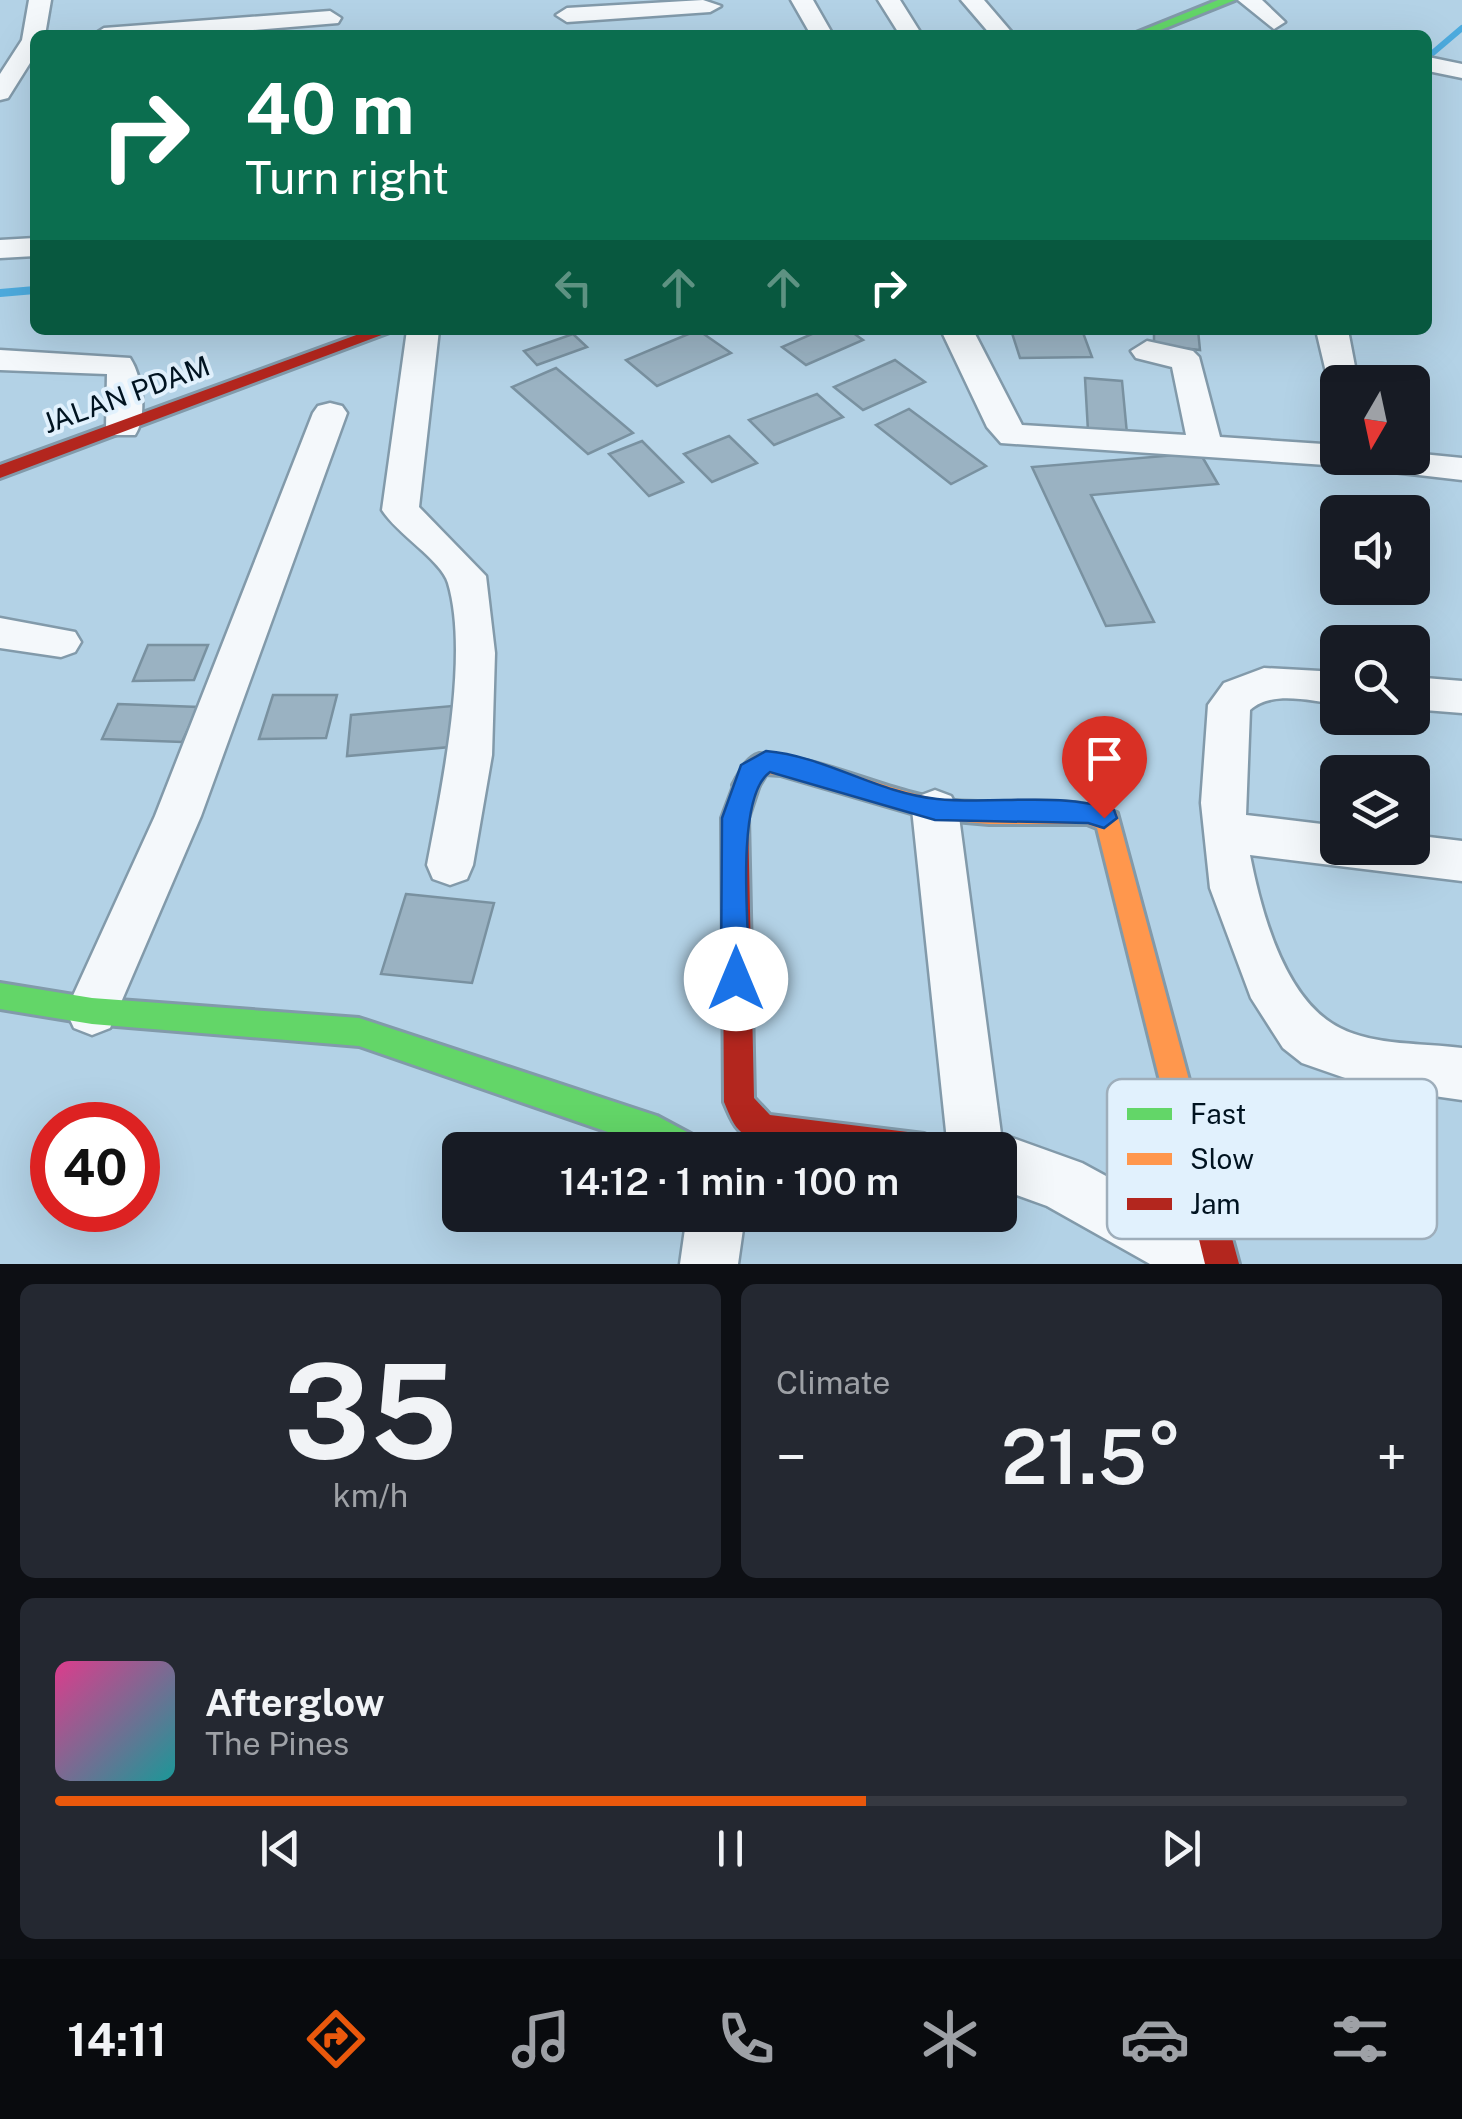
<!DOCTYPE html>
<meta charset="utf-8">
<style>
:root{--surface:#171b24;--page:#242831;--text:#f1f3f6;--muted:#9ea1a6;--line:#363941;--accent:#ea580c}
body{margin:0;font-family:"Public Sans",sans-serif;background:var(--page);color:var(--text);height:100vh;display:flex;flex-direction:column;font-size:38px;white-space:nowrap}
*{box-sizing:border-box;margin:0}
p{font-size:32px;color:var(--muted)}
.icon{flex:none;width:55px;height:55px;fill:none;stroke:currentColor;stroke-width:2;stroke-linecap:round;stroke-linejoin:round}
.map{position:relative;height:1264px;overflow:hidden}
.panel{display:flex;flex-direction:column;gap:20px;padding:20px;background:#0d0f14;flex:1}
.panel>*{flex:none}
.top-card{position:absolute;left:30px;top:30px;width:1402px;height:305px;border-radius:15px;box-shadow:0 10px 40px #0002;background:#0b6e4f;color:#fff;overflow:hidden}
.needle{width:65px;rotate:189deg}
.tools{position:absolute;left:1320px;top:365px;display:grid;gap:20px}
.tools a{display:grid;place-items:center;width:110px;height:110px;border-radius:15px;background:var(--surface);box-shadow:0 10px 40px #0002;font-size:50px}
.speed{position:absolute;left:30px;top:1102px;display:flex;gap:20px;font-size:50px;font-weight:700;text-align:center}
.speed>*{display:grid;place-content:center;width:130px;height:130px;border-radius:50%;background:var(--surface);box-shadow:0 10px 40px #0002;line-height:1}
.speed .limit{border:15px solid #d22;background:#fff;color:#111}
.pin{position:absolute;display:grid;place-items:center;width:85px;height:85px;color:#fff;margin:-102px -42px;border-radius:50% 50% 50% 0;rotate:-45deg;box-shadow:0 0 10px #0007}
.pin .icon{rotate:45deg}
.me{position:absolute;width:110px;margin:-55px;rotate:0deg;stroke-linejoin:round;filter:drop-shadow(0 0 8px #0008)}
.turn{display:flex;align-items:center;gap:35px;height:210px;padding:0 50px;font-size:45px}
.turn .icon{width:130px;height:130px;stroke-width:2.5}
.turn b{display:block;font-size:70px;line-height:85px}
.lanes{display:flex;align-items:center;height:95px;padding:0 50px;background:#0003;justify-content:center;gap:50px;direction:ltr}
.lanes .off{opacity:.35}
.big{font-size:75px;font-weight:600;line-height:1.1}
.panel .widget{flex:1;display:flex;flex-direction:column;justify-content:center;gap:15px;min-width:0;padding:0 35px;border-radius:15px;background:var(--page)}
.panel .dial{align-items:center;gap:0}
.dial b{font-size:130px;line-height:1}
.song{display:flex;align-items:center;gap:30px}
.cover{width:120px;height:120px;border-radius:15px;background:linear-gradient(135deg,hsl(330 70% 55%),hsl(180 70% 35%))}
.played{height:10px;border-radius:5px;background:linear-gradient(90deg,var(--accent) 60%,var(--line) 60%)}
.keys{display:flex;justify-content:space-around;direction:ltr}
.heat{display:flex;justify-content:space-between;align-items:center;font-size:55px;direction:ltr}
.panel .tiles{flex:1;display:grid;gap:20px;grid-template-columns:1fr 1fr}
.widget:last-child{grid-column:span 2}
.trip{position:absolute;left:442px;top:1132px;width:575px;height:100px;border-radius:15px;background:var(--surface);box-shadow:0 10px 40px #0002;font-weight:600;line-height:100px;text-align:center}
.tab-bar{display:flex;height:160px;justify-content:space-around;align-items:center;background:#090b0e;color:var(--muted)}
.tab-bar .icon{width:70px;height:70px}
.tab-bar .on{color:var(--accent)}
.tab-bar b{font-size:45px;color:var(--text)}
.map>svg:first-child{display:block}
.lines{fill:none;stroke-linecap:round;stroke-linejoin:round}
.stream-far1{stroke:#4dabde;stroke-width:6}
.stream{stroke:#4dabde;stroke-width:8}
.building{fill:#9ab2c2;stroke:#7991a0;stroke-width:2.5}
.street-casing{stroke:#829aaa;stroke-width:5}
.fast-casing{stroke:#829aaa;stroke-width:6}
.slow-casing{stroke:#829aaa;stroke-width:6}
.jam-casing{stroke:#829aaa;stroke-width:6}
.street{fill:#f4f8fb;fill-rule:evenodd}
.fast{fill:#63d668;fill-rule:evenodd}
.slow{fill:#ff974d;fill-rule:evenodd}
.jam{fill:#b3261e;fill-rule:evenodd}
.route{fill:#1a73e8;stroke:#114b97;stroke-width:2.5}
.labels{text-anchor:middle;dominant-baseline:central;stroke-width:8;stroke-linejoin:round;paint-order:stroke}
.street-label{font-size:28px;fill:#001320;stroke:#e1f1fd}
.key{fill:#e1f1fd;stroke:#9eaebb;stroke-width:2.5}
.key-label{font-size:28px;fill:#001320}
</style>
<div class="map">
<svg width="1462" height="1264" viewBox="0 0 1462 1264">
<rect width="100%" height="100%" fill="#b3d2e6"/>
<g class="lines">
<!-- stream-far1 -->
<path class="stream-far1" d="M1428 57 1462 28"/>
<!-- stream -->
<path class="stream" d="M0 293 35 290"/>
</g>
<!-- building -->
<path class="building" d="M698 330 731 353 657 386 626 360Z
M821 330H849L863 340 806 365 782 347Z
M1011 330H1082L1092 357 1020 358Z
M1154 330H1198L1200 350 1154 345Z
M573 334 587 347 537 365 524 351Z
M895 360 925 382 863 410 834 387Z
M556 368 633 433 588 454 512 387Z
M1085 378 1122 381 1127 434 1088 431Z
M817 394 843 417 774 445 749 420Z
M909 409 986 466 951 484 876 425Z
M729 436 757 463 712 482 684 454Z
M642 441 683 482 649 496 609 454Z
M1200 453 1218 484 1091 495 1154 622 1106 626 1032 467Z
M148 645H208L194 680 133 681Z
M273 695H337L326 738 259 739Z
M118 704 198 707 182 742 102 739Z
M452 706 450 747 347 756 351 715Z
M406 894 494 903 472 983 381 974Z"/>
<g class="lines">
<defs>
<path id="street" d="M29 0H51L45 35H35V55L8 98 0 100V74L22 40Z
M703 0 721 6 710 12 567 22 556 15 567 8Z
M791 0H813L833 35H811Z
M878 0H900L922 35H900Z
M961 0H984L1014 35H991Z
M1238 0H1262L1285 22 1274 29Z
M330 11 341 18 338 23 192 35H93L104 28Z
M1428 57 1462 64V78L1428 71Z
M35 238V256L0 258V240Z
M407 330H439L419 507 486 576 495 653 492 755 473 865 467 879 450 885 433 879 427 865C441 791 470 656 448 583 442 561 396 533 382 510Z
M941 330H973L1022 425 1186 435 1172 367 1136 358 1131 351 1147 341 1193 351 1199 357 1220 437 1338 445V458H1412V453L1462 458V480L1341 466 1001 443 987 427Z
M1316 330H1348L1358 382H1338V391L1330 389Z
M0 350 130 358C142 376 148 416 135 435H111L106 428 107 374 0 370Z
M330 403 342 406 347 413 201 816 110 1028 92 1035 74 1028 66 1011 155 816 313 413 318 406Z
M0 618 75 632 81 642 75 652 61 657 0 648Z
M1264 668 1338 672V704C1310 701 1272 690 1250 710L1246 815 1338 826V848H1412V835L1462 841V881L1250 855C1261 911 1284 1000 1340 1028 1375 1046 1424 1043 1462 1048V1100L1371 1087 1302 1063 1283 1048 1251 998 1210 888 1201 803 1208 705 1224 683Z
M1412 677 1462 681V713L1412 709Z
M935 790 951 796 958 809 1001 1134 1082 1163 1229 1243 1237 1264H1150L1047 1206 1000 1189V1150H948L912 809 919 796Z
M687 1215H745L738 1264H680Z"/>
<path id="fast" d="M1218 0H1235L1148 35H1131Z
M0 983 92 998 359 1018 657 1116 700 1139 705 1150H660L359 1046 92 1024 0 1009Z"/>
<path id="slow" d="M759 754C828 757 887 794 955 801 1009 806 1066 793 1117 813L1199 1117 1195 1128 1184 1132 1173 1128 1169 1117 1097 828 1087 824H989L932 819 781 775 766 774 755 792 746 795 737 792 733 785C740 773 746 758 759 754Z"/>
<path id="jam" d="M370 330H395L0 478V465Z
M746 775 755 778 759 785 748 818 754 1098 770 1115 924 1134 935 1139 940 1150C897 1150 767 1161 739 1130 732 1123 728 1111 724 1102L722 818 737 778Z
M1184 1102 1195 1106 1199 1117 1239 1264H1205L1169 1117 1173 1106Z"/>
</defs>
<!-- street casing -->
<use href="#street" class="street-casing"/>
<!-- fast casing -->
<use href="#fast" class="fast-casing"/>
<!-- slow casing -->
<use href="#slow" class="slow-casing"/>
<!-- jam casing -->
<use href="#jam" class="jam-casing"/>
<!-- street -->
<use href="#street" class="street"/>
<!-- fast -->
<use href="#fast" class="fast"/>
<!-- slow -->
<use href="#slow" class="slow"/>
<!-- jam -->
<use href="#jam" class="jam"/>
</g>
<!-- route -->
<path class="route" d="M766 751C825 756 877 793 937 799 995 805 1058 791 1114 810L1117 818 1104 828 1088 823 935 820 770 772C734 797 749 935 750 979L746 989 736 992 725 989 721 979 722 818 741 765Z"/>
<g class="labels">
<!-- street labels -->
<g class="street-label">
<text transform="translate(126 394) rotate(-20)">JALAN PDAM</text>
</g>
</g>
<!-- legend -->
<rect x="1107" y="1079" width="330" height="160" rx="15" class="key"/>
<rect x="1127" y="1108" width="45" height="12" fill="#63d668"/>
<rect x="1127" y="1153" width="45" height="12" fill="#ff974d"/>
<rect x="1127" y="1198" width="45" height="12" fill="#b3261e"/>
<g class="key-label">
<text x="1190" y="1124">Fast</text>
<text x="1190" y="1169">Slow</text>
<text x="1190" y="1214">Jam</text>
</g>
</svg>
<div class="tools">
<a><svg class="needle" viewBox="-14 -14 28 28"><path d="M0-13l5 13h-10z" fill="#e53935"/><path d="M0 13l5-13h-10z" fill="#9ea1a6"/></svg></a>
<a><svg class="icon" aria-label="sound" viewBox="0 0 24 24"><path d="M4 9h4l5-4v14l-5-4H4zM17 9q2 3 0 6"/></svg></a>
<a><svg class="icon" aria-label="search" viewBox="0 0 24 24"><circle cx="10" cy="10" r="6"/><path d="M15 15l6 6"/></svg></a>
<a><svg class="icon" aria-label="layers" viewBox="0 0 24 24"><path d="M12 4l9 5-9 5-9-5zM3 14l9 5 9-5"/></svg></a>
</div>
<div class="speed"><div class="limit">40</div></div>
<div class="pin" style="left:1104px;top:818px;background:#d93025"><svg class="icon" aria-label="arrive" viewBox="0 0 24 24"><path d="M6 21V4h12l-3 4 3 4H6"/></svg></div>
<svg class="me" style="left:736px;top:979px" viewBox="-20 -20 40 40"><circle r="19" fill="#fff"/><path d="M0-13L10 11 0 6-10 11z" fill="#1a73e8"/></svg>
<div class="trip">14:12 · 1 min · 100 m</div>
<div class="top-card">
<div class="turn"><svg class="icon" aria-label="right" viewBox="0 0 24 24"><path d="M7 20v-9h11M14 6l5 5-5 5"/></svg><div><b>40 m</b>Turn right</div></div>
<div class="lanes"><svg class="icon off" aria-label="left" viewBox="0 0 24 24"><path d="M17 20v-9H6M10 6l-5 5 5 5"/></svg><svg class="icon off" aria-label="ahead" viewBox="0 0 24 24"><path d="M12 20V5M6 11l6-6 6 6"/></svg><svg class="icon off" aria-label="ahead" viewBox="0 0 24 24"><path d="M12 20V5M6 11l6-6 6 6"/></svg><svg class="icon" aria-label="right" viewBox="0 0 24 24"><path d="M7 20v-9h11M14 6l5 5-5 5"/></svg></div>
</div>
</div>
<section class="panel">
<div class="tiles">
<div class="widget dial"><b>35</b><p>km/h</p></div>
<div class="widget"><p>Climate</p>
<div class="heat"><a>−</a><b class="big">21.5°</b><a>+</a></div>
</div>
<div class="widget">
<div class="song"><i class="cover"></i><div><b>Afterglow</b><p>The Pines</p></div></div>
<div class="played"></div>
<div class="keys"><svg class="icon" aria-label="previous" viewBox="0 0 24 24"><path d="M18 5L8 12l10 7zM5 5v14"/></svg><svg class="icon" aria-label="pause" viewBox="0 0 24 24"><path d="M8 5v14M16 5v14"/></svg><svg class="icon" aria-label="next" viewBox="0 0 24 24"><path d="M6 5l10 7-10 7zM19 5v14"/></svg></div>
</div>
</div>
</section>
<nav class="tab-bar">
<b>14:11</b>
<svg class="icon on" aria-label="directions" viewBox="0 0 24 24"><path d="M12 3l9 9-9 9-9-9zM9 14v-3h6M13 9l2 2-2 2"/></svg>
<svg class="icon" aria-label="music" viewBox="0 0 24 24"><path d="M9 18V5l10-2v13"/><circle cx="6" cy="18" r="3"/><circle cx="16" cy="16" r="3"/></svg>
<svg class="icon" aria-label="phone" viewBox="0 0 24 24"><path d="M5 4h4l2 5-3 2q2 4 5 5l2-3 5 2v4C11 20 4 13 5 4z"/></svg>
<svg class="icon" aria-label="climate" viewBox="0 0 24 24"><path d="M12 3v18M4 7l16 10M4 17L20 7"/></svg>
<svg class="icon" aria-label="car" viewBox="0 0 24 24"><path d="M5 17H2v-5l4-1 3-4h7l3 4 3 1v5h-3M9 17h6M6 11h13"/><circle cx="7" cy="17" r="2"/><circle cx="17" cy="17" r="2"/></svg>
<svg class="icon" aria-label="filters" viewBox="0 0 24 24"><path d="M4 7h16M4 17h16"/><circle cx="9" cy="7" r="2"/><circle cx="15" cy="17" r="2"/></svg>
</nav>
